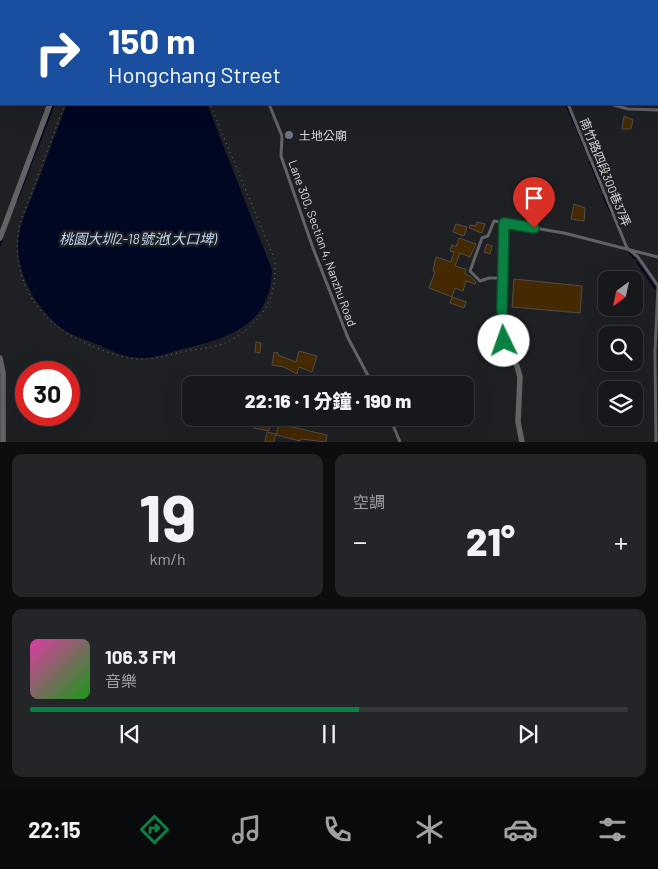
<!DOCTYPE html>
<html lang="zh-TW">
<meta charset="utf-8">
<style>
:root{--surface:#17181b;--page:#242528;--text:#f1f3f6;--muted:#9ea0a3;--line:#36373a;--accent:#0b8043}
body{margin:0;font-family:Barlow,"Noto Sans TC",sans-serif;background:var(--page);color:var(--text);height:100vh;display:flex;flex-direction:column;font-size:19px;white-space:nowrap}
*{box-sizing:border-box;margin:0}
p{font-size:16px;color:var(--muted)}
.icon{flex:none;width:28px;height:28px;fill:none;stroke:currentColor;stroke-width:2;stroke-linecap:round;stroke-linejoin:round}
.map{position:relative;height:442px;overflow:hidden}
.side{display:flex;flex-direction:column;gap:12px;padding:12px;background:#0d0d0f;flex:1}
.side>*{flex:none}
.banner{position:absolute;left:0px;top:0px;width:659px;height:105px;box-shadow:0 5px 20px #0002,0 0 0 1px var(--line);background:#1a4fa0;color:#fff;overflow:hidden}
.needle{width:32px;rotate:213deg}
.controls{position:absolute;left:598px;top:271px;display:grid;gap:10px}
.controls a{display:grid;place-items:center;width:45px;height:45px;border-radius:10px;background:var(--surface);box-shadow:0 5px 20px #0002,0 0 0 1px var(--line);font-size:25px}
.speed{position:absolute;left:15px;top:361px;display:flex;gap:10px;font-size:25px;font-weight:700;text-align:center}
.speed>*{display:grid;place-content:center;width:65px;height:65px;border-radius:50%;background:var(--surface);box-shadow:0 5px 20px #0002,0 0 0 1px var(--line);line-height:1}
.speed .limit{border:8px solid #d22;background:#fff;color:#111}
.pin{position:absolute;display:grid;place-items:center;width:42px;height:42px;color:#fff;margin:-51px -21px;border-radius:50% 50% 50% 0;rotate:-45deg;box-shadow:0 0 5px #0007}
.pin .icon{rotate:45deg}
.me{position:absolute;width:55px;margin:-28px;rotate:357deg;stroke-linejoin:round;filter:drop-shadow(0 0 4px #0008)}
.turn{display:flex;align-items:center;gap:18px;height:105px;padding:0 25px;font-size:22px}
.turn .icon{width:65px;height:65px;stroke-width:2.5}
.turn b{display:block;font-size:35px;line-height:42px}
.big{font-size:38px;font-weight:800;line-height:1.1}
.side .tile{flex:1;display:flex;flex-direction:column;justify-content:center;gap:8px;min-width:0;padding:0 18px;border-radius:10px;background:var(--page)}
.side .dial{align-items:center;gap:0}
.dial b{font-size:65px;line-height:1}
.song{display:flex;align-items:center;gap:15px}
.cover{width:60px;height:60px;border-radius:8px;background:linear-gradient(135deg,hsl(320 70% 55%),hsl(120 70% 35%))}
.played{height:5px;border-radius:2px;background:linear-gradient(90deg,var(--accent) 55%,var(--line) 55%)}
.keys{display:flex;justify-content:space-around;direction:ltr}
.heat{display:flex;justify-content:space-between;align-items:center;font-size:28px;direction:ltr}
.side .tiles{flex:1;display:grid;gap:12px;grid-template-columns:1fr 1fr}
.tile:last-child{grid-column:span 2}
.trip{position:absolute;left:182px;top:376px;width:292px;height:50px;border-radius:10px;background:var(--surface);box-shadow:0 5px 20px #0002,0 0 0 1px var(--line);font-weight:800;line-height:50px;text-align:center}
.menu{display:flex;height:80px;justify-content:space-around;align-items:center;background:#090a0b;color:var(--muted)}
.menu .icon{width:35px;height:35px}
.menu .on{color:var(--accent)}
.menu b{font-size:22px;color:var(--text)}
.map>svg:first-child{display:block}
.water{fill:#000723}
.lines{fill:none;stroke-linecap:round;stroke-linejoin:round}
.stream{stroke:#000723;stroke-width:2}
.building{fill:#442901;stroke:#514e4a}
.path{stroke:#737477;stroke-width:1;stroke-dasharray:1 4;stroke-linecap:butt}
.lane{stroke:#626365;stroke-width:3}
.street{stroke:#626365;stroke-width:5.5}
.highway{stroke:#c0c2c7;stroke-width:11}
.route-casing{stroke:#07532c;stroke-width:12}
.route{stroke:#0b8043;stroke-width:9}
.worship-dot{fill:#6b7280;stroke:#1f2024;stroke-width:2}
.labels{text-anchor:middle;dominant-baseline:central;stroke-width:5;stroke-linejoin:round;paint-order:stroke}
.poi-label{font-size:12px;fill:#d8d9db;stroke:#1f2024;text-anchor:start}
.street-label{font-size:12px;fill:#d8d9db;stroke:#1f2024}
.water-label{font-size:14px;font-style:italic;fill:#c1d6f1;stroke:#1f2024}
</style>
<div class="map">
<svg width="658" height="442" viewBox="0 0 658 442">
<rect width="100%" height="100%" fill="#1f2024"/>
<!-- water -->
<path class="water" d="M67 104H207L272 270C271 325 229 338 182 349 171 352 158 357 145 358 129 359 113 352 99 345 87 340 74 336 64 330 39 312 18 278 18 246 18 226 28 207 35 189 46 160 56 132 67 104Z"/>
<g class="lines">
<!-- stream -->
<path class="stream" d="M522 0V1
M79 1V0
M93 1 94 0
M658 39V40
M566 104 575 126
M577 129 585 149
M590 162 601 189
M603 195 611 213
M17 200 54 104
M0 245 2 239
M630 253 635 259
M637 262 655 288"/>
</g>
<!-- building -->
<path class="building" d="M624 116 633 120 631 129H622Z
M290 129 294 133 288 140 285 138V135Z
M574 204 585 208 584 221 571 219Z
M477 222 485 224 482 233 469 228 470 225 476 226Z
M456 224 467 227 464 236 453 232Z
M459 238 476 244 470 257 460 253 455 266 466 269 465 274 470 276 476 282 475 284 466 281 463 291 455 288 452 297 429 288 435 272 433 271 436 257 451 262 454 252 450 251 452 245 456 247Z
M487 244 492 246 490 254 484 252Z
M514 279 582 286 580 313 512 307Z
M452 297 466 302 464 308 450 303Z
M256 342 261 343 260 353 255 352Z
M299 351 317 356 312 372 299 367 297 374 284 367 272 365 274 352 278 353V355L296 362Z
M256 419 270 422 269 431 254 428Z
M279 424 327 435 326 442 301 439 300 441 276 435Z
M267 432 276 434 274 442H265Z"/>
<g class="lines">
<!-- path -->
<path class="path" d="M97 1 98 0
M65 104 20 223C8 283 40 325 94 347 110 353 124 359 141 359 156 360 171 354 186 351 198 349 212 348 223 344 242 336 264 317 271 297 275 285 275 272 275 260L210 104"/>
<!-- lane -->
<path class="lane" d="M525 0 526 1
M596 0 598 1
M272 1V0
M269 104 282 136 281 156 313 248 348 338 373 385
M568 104 627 248 638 257 658 286
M610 104 628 109 658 110
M502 278H489L480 281 470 271 482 238 488 236 494 221 564 233 658 257
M390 418 400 442
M656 442 655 352 658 286"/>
<!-- street -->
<path class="street" d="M89 1V0
M504 223 502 310 504 341 506 349 517 366 520 377 518 422 522 442
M0 238 50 104
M0 358 3 373V442"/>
<!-- highway -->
<path class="highway" d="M621 0 623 1
M652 0 654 1"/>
</g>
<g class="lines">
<defs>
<path id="route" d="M504 341 502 310 504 223 534 228"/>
</defs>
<!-- route casing -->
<use href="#route" class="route-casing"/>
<!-- route -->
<use href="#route" class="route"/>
</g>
<!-- markers -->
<circle class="worship-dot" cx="289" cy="135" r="5"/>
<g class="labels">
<!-- poi labels -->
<g class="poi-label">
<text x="299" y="135">土地公廟</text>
</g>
<!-- street labels -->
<g class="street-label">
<text transform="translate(606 172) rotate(68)">南竹路四段300巷37弄</text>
<text transform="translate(323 243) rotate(70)">Lane 300, Section 4, Nanzhu Road</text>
</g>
<!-- water labels -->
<g class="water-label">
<text x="138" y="238">桃園大圳2-18號池(大口埤)</text>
</g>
</g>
</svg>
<div class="controls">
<a><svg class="needle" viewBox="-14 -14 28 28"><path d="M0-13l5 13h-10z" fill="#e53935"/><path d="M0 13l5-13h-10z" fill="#9ea0a3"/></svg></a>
<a><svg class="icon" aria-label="search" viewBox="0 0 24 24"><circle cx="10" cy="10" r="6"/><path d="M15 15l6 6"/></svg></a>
<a><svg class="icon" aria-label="layers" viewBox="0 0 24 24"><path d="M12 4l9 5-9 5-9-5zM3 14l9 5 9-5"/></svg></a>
</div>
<div class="speed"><div class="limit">30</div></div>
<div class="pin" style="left:534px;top:228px;background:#d93025"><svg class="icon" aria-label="arrive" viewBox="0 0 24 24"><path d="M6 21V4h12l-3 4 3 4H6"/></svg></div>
<svg class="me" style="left:504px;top:341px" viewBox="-20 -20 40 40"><circle r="19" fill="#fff"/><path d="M0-13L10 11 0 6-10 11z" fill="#0b8043"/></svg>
<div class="trip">22:16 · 1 分鐘 · 190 m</div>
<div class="banner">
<div class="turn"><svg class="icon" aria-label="right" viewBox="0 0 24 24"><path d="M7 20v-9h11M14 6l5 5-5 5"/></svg><div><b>150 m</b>Hongchang Street</div></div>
</div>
</div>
<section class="side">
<div class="tiles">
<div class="tile dial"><b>19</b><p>km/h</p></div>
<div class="tile"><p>空調</p>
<div class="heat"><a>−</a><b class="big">21°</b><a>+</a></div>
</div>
<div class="tile">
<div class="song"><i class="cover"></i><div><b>106.3 FM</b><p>音樂</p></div></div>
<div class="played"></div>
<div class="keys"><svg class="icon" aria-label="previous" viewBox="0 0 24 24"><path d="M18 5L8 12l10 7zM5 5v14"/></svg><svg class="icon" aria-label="pause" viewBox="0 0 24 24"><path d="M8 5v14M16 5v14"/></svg><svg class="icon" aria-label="next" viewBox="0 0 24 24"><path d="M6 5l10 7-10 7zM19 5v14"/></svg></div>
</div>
</div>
</section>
<nav class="menu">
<b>22:15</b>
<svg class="icon on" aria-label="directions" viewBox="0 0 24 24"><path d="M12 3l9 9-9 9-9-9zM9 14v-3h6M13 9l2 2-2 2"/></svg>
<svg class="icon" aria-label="music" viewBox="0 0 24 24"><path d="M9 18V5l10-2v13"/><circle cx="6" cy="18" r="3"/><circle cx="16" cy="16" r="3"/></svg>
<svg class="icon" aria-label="phone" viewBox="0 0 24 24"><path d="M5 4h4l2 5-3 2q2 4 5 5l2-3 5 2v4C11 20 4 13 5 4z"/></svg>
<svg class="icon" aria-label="climate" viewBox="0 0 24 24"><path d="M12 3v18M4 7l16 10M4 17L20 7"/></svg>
<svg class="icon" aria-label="car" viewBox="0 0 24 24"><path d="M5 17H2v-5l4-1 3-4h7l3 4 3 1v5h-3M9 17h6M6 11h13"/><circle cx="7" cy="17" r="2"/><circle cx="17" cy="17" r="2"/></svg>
<svg class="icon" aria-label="filters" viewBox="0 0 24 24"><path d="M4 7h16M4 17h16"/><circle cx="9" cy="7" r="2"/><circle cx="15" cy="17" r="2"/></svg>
</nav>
